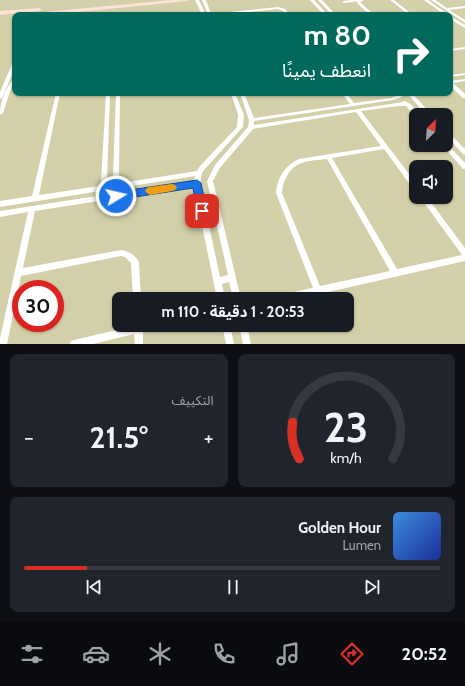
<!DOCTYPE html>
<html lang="ar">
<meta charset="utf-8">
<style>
:root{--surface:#171b24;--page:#20242c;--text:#f1f3f6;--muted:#9ea1a6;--line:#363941;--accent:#d93025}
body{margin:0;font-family:Cabin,"Noto Sans Arabic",sans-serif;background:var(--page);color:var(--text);direction:rtl;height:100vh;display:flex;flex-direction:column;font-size:15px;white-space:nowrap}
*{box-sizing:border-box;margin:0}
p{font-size:13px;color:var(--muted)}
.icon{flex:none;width:22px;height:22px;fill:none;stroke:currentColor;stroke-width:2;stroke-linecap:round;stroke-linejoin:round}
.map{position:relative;height:344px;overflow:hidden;direction:ltr}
.drawer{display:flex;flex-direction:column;gap:10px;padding:10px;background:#0d0f14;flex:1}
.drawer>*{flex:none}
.top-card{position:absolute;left:12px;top:12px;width:441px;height:84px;border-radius:8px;box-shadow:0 1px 3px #0004;direction:rtl;background:#00695c;color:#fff;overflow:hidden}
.needle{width:26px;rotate:25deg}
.fabs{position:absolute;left:409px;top:108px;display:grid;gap:8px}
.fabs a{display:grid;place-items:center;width:44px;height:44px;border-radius:8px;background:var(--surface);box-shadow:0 1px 3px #0004;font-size:20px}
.speed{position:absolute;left:12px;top:280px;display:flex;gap:8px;font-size:20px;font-weight:700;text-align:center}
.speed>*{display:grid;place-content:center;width:52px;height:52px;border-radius:50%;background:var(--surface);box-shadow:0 1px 3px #0004;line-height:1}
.speed .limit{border:6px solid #d22;background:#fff;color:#111}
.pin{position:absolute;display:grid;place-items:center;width:34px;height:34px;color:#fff;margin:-17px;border-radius:8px;box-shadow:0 2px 6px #0006}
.me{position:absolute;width:44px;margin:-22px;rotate:81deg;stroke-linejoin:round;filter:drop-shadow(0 0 3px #0008)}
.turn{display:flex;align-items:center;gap:14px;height:84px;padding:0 16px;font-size:18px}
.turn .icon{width:52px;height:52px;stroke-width:2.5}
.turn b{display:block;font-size:28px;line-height:34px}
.big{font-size:30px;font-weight:700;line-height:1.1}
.drawer .card{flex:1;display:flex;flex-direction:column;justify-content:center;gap:6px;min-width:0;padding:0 14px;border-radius:8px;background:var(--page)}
.drawer .dial{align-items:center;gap:0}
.dial svg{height:104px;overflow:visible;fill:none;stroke:var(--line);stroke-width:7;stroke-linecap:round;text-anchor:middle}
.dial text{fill:var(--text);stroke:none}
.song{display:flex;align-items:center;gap:12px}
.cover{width:48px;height:48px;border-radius:6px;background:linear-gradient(135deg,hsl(210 70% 55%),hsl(230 70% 35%))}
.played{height:4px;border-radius:2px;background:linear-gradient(90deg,var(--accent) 15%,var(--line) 15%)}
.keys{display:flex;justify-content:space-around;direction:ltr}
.heat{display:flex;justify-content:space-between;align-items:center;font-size:22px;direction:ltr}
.drawer .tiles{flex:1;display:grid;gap:10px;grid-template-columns:1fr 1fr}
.card:last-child{grid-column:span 2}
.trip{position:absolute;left:112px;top:292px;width:242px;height:40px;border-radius:8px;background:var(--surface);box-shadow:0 1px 3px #0004;font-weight:700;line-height:40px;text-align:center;direction:rtl}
.tab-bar{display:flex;height:64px;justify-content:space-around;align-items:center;background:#090b0e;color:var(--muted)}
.tab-bar .icon{width:28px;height:28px}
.tab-bar .active{color:var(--accent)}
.tab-bar b{font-size:18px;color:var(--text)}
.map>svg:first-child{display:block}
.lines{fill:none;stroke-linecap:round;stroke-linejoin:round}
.lane{stroke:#fff;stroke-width:2}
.street{fill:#fff;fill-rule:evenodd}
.secondary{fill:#fbe2d7;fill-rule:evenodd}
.route{fill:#1a73e8;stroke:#114b97}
.slow{fill:#f59e0b}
</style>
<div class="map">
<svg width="465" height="344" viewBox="0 0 465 344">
<rect width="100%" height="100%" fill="#d3cfa9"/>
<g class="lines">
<!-- lane -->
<path class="lane" d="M344 2 359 0"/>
<!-- street -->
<path class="street" d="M195 0H199L206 15H202Z
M202 0H206L211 14 278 7 285 9 290 15H286L283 11 278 9 220 15H208Z
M310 0H314L328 15H324Z
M318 0H322L336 15H332Z
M359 0H364L360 2 374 15H370L357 3V1Z
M390 0H394L413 15H409Z
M424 0H428L449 15H445Z
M431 0H435L447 8 465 6V8L449 10 465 20V23Z
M450 16 465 25V28L450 19Z
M465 47V49L450 51V49Z
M13 62H15V68L2 98 0 99V92Z
M465 73V75L450 77V75Z
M465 79V81L453 83 465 94V98H463L450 86V81Z
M13 80H15V84L12 86 3 113 0 115C0 102 5 89 13 80Z
M56 93H60L39 195 99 186 101 182 106 93H110L107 182 106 185 115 184 113 177 116 93H120L119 177 121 183 197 171 200 166 237 127 238 115 231 93H235L244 115 243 127 204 170 202 173 200 183 220 277 228 275 207 181 215 165 248 127 249 120 240 93H244L254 118 350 104 342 93H346L354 103 392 98 398 95H402V97L393 100 254 121V125L403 102V101C410 101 415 110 420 115H416V116H415L406 106H399L361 111 416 183V190H414L384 149 332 158 397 269 462 255 420 197H427L465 248V261L297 299H275L276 296 279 295 313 288 276 193C277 178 285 165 299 159L381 146 356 112 253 129 219 169 213 181 241 299H233L229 282 222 284 225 299H217L194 186 35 211 23 268 121 250C129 251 135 255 139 262L141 299H133L131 263 125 257 121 256 21 276 7 344H0V338L28 212 0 217V211L194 181 195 176 0 207V201L32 196ZM327 159 390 271 320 286 282 193C283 181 289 167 302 163 309 160 319 160 327 159Z
M407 93H412L432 115H426Z
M446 131 448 132 465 149V155L463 154 446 136Z
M446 143 465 163V169H463L443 146 442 145H446Z
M134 325H142L143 329V344H135L134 334 93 344H70L71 341 74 340 134 326Z
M222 325H230L234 344H226Z
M239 325H247L251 344H243Z"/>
<!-- secondary -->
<path class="secondary" d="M172 0H189L187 1 49 15H30L33 13Z
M39 8 42 10 41 11 0 15V11Z"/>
</g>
<!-- route -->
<path class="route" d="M197 180 201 183 207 211 206 214 202 215 199 214 197 211 193 188 116 200 112 199 111 196 112 193 116 192Z"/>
<!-- slow -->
<path class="slow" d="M172 184 175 185 177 187 175 190 172 191 150 195 147 193 145 191 147 188 150 187Z"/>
</svg>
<div class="fabs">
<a><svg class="needle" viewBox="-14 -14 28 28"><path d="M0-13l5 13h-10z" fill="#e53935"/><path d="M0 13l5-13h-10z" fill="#9ea1a6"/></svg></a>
<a><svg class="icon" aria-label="sound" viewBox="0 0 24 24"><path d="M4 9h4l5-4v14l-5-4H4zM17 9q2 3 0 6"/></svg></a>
</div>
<div class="speed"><div class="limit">30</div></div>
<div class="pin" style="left:202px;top:211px;background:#d93025"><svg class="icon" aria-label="arrive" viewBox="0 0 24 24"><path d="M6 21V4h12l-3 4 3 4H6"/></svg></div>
<svg class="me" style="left:116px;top:196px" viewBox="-20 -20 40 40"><circle r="17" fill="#1a73e8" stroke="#fff" stroke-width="3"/><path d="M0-11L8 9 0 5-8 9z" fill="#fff"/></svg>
<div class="trip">20:53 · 1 دقيقة · 110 m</div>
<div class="top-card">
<div class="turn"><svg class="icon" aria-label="right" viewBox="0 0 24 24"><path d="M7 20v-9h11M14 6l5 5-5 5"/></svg><div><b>80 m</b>انعطف يمينًا</div></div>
</div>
</div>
<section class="drawer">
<div class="tiles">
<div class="card dial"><svg viewBox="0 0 100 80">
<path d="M14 69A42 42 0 1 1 86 69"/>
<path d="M14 69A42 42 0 0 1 9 41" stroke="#d93025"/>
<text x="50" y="56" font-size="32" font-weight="700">23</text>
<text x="50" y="72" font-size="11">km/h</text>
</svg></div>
<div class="card"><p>التكييف</p>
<div class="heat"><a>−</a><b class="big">21.5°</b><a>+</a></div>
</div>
<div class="card">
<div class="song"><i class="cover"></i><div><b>Golden Hour</b><p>Lumen</p></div></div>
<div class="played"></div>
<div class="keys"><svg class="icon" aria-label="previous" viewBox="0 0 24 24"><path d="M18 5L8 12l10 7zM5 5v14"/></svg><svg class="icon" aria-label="pause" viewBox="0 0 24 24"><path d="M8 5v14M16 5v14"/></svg><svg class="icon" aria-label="next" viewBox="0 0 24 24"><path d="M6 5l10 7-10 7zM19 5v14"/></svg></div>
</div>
</div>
</section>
<nav class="tab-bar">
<b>20:52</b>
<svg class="icon active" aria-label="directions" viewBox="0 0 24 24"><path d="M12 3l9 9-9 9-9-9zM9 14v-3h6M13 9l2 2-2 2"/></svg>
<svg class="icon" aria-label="music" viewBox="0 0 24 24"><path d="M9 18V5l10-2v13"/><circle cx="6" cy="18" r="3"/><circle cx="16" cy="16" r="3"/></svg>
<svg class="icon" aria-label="phone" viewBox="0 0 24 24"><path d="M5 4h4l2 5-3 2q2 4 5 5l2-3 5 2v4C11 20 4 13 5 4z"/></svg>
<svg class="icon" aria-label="climate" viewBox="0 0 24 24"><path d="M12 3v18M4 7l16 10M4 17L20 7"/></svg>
<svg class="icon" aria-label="car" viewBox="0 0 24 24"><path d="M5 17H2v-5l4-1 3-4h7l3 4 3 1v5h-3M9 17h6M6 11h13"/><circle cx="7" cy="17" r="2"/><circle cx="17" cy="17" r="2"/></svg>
<svg class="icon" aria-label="filters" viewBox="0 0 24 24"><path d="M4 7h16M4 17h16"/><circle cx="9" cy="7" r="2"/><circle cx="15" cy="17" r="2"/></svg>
</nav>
